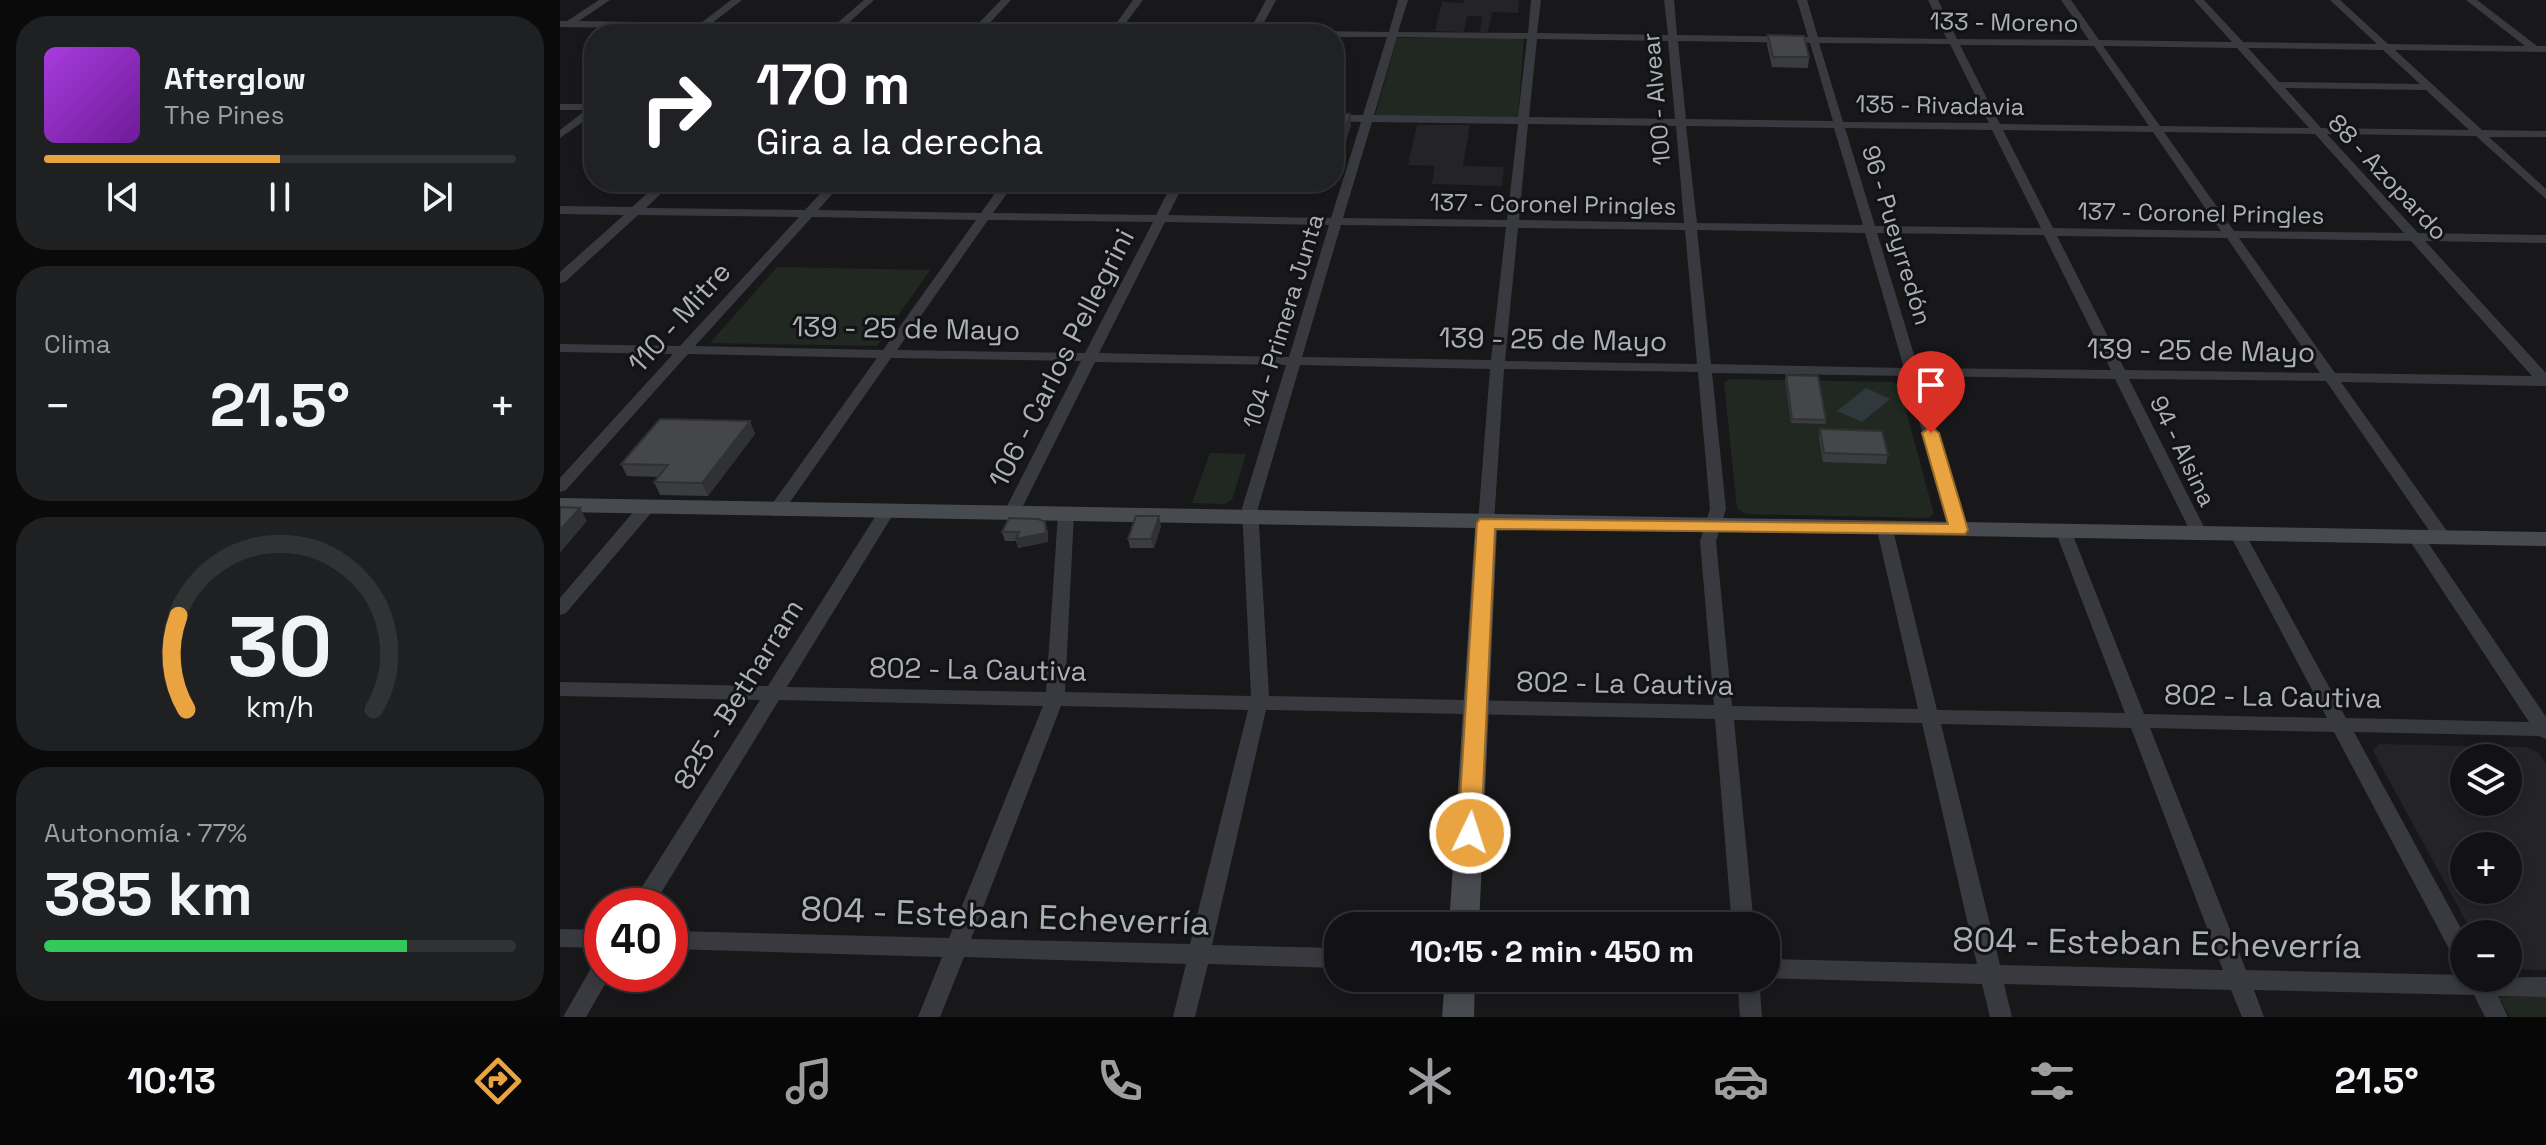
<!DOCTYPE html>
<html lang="es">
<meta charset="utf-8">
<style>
:root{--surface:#121214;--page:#1f2022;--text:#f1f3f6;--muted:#9c9ea0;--line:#313234;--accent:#e9a341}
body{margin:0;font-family:"Space Grotesk",sans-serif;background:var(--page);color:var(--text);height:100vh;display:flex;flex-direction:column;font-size:30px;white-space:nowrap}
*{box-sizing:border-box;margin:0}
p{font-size:26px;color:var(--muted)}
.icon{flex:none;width:44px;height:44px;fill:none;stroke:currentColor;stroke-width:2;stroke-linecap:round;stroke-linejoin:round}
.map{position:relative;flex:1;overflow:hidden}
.panel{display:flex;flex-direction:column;gap:16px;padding:16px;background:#0a0a0b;width:560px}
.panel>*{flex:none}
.hud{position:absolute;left:24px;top:24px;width:760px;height:168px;border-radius:32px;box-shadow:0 4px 12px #0003,0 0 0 2px var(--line);background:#202124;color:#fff;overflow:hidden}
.buttons{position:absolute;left:1890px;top:744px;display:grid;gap:16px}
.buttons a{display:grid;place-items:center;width:72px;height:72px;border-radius:50%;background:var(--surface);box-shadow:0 4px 12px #0003,0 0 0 2px var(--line);font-size:40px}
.speed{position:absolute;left:24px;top:888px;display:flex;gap:16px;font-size:40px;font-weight:700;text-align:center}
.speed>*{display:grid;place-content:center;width:104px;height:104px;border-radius:50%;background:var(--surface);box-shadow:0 4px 12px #0003,0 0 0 2px var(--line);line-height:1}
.speed .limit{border:12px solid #d22;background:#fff;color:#111}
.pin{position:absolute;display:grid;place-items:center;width:68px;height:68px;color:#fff;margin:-82px -34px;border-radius:50% 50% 50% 0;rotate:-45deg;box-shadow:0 0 8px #0007}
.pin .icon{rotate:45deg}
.me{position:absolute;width:88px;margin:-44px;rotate:4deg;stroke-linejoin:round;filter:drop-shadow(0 0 6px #0008)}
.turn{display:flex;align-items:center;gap:28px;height:168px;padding:0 40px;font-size:36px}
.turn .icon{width:104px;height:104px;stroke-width:2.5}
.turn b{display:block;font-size:56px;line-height:68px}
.big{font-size:60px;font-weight:600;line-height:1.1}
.panel .card{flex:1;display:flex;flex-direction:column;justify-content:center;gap:12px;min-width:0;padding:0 28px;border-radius:32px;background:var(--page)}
.panel .dial{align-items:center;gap:0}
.dial svg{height:208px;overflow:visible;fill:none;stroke:var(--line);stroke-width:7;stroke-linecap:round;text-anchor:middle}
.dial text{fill:var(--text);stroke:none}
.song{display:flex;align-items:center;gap:24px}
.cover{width:96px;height:96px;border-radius:12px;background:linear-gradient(135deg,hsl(280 70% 55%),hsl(280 70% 35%))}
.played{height:8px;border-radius:4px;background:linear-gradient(90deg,var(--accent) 50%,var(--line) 50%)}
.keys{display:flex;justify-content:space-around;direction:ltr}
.heat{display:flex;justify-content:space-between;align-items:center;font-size:44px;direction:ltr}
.charge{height:12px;border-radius:6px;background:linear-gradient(90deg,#34c759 77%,var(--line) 0)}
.trip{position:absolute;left:764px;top:912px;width:456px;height:80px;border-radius:32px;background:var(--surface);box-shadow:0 4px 12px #0003,0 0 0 2px var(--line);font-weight:600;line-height:80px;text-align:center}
.dock{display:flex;height:128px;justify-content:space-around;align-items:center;background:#070708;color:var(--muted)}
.dock .icon{width:56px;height:56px}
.dock .current{color:var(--accent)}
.dock b{font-size:36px;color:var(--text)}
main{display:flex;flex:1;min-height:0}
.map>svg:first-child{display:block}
.built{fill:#242427;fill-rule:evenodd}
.green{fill:#202821}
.water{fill:#2e383d}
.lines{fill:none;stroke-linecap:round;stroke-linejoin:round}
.street{fill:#393a3f;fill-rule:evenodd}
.secondary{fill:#474a4f;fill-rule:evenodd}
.wall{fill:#3b3c40}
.shaded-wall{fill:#303134}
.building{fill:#45464a;stroke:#303134;stroke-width:2}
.route{fill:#e9a341;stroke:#976a2a;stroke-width:2}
.labels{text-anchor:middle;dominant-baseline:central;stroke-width:6;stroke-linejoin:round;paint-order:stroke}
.far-street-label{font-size:24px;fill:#abb0b9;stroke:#131315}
.street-label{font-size:28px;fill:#abb0b9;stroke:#131315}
.near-street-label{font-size:34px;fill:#abb0b9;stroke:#131315}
</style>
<main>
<section class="panel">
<div class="card">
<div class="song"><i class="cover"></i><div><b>Afterglow</b><p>The Pines</p></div></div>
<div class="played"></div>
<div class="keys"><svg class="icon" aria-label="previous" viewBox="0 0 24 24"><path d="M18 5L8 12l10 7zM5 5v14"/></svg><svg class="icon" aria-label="pause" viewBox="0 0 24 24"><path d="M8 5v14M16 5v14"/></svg><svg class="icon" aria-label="next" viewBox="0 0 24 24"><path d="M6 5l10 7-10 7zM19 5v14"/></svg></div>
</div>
<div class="card"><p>Clima</p>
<div class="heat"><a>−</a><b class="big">21.5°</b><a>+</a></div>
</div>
<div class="card dial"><svg viewBox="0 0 100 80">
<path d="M14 69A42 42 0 1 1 86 69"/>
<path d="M14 69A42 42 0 0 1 11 33" stroke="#e9a341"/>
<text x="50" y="56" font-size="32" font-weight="700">30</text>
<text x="50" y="72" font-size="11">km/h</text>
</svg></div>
<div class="card"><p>Autonomía · 77%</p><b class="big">385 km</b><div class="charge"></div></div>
</section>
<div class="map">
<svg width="1986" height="1017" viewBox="0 0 1986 1017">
<rect width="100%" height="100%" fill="#18181a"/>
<!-- built -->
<path class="built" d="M904 0H959L958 13 932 12 928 32H920L922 16H907L904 32 875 31 882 2 903 3Z
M857 125H910L903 166 944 167 942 186 872 184 875 166 848 165Z
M1818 744 1966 747 1979 753 1986 764V970L1948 969V934H1913L1813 751ZM1904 758H1948V802H1904ZM1904 846H1948V890H1904Z"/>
<!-- green -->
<path class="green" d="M837 38H964L958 118 815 116Z
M217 267 370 270 317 346 150 343Z
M1170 379 1332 382 1339 385 1374 514 1368 518 1186 514 1177 509 1164 382Z
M650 453 686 454 672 500 664 504 632 503Z
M1939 997H1986V1017H1950Z"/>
<!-- water -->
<path class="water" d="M1306 388 1330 399 1302 422 1277 411Z"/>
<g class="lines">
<!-- street -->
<path class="street" d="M39 0H50L19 21 141 23 171 0H182L152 23 275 25 304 0H314L286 25 416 26 441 0H451L426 27 553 28 573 0H583L562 28 690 30 706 0H716L700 30 829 32 838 0H848L838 32 968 33 971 0H981L977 33 1108 35 1104 0H1114L1117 35 1248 37 1237 0H1247L1258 37 1387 39 1368 0H1378L1397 39 1529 40 1501 0H1511L1539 40 1672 42 1634 0H1644L1683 42 1817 44 1770 0H1780L1828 44 1965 46 1906 0H1917L1977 46H1986V52L1835 50 1922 130 1986 131V137H1929L1986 189V199L1916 136 1767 134 1858 233 1986 235V243L1865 241 1986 373V386L1781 382 1889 534 1891 538 1889 542H1877L1766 381 1569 379 1648 535 1640 540 1632 535 1555 379 1361 376 1407 530 1399 535 1391 530 1346 376 1152 373 1166 509 1156 541 1172 706 1358 709 1317 530 1325 525 1333 530 1377 710 1565 713 1496 533 1504 528 1512 533 1584 714 1767 718 1670 535 1678 530 1686 535 1786 718 1969 722 1848 538 1850 534H1862L1986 717V739L1979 736 1794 732 1904 934V965L1896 962 1774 732 1590 728 1686 970 1904 975V978L1986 977V997L1938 996 1948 1017H1925L1914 995 1694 990 1704 1017H1682L1671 990 1444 984 1452 1017H1430L1422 984 1204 978H1206V959L1417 964 1362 723 1174 720 1194 926H1172L1155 719 706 710 652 945 778 948V968L648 964 635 1017H613L626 964 404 957 380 1017H358L382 957 110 949V931L389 938 483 706 219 700 93 906H70L200 700 0 696V682L208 686 320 509 326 508 334 513 227 687 486 692 498 514 506 509 514 514 505 692 691 696 682 508 726 365 535 362 459 514 451 519 443 514 521 361 331 358 221 515 215 516 207 511 317 358 128 354 6 490 0 492V478L113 354 0 352V344L120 346 239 217 78 215 5 282 0 283V272L64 215 0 214V206L72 207 100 182H113L86 208 245 210 271 182H283L258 210 421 213 443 182H455L433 213 596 215 613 182H625L608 215 771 218 801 122 774 121V115H803L827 37H774V34H411V32L279 30 274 33 269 30 145 29 140 31 136 29 0 27V21H7ZM837 37 967 39 958 117 814 115ZM977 39 1108 41 1115 119 969 117ZM1118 41 1250 43 1273 121 1126 119ZM1259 43 1390 44 1429 123 1283 122ZM1400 45 1534 46 1589 126 1440 124ZM1543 46 1677 48 1749 128 1600 126ZM1688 48 1823 50 1860 84 1719 82ZM1725 88 1866 90 1909 130 1761 128ZM812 122 958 124 947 220 783 218ZM968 124 1116 126 1124 223 959 220ZM1126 126 1274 128 1303 225 1137 223ZM1285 128 1432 130 1481 228 1315 226ZM1443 130 1593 132 1661 231 1493 228ZM1604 132 1755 134 1844 233 1674 231ZM252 217 416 220 323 350 135 346ZM428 220 593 222 525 353 337 350ZM605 222 769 225 729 357 539 353ZM781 225 946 227 931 360 742 357ZM958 228 1125 230 1137 364 945 361ZM1137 230 1305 233 1344 368 1151 364ZM1317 233 1484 235 1551 370 1358 368ZM1497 236 1667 238 1760 373 1565 370ZM1679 238 1851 241 1972 376 1775 373ZM740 365 930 369 918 523 926 528 934 523 944 369 1138 372 1150 509 1140 541 1154 705 709 696 698 508ZM501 706 688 710 630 944 411 939ZM1381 724 1571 728 1663 970 1440 965Z
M0 104H34V114L0 138V130L26 110H0Z
M86 503 92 504 94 508 92 512 6 613 0 615V598L80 504Z
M0 929 42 930V948L0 947Z
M42 960V974H51L26 1017H3L34 963Z
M1177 978H1199L1202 1017H1180Z"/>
<!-- secondary -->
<path class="secondary" d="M0 498 1986 532V546L937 528 919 926H889L915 528 0 512Z
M885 978H915L914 1017H882Z"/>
</g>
<!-- wall -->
<path class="wall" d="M1208 35 1249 57 1248 68 1212 67 1207 45Z
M774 113 790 114 791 125 782 153 774 152Z
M1226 375 1266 420 1265 424 1231 423 1225 380Z
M190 421 195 434 148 496 100 495 94 482 98 477 67 476 61 464Z
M1260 429 1328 455 1326 464 1263 462 1259 438Z
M485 522 488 532V542L458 548 456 541H445L442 532Z
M601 526 594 548H570L568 539Z"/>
<!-- shaded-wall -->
<path class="shaded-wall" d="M790 114 791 125 782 153 781 141Z
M190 421 195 434 148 496 142 483Z
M20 508 27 521 0 553V530Z
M599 516 601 526 594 548 591 539Z
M485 522 488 532V542L458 548 456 539Z"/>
<!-- building -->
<path class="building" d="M1208 35 1244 36 1249 57H1213Z
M774 113 790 114 781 141H774Z
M1226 375 1258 376 1266 420 1232 419Z
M100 419 190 421 142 483 94 482 108 465 61 464Z
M1260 429 1322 431 1328 455 1264 453Z
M0 507 20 508 0 530Z
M576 516H599L591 539H568Z
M449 518 478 519 485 522 486 533 456 539 459 532H442Z"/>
<!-- route -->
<path class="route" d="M1371 427 1379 433 1408 530 1405 534 935 529 921 833 918 840 910 842 902 840 898 833 917 523 920 519 1388 524 1362 433Z"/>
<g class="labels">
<!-- far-street labels -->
<g class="far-street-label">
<text transform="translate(1444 22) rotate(1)">133 - Moreno</text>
<text transform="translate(1096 99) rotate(-95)">100 - Alvear</text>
<text transform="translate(1380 105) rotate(1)">135 - Rivadavia</text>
<text transform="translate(1828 177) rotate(47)">88 - Azopardo</text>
<text transform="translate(993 204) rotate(1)">137 - Coronel Pringles</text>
<text transform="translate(1641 213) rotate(1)">137 - Coronel Pringles</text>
<text transform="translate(1337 235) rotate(73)">96 - Pueyrredón</text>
<text transform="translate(723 321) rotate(-73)">104 - Primera Junta</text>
<text transform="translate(1623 451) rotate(64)">94 - Alsina</text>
</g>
<!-- street labels -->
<g class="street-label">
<text transform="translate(119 317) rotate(-48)">110 - Mitre</text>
<text transform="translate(346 328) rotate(1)">139 - 25 de Mayo</text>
<text transform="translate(993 339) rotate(1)">139 - 25 de Mayo</text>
<text transform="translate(1641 350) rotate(1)">139 - 25 de Mayo</text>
<text transform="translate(501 358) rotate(-63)">106 - Carlos Pellegrini</text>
<text transform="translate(418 669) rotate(1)">802 - La Cautiva</text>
<text transform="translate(1065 683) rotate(1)">802 - La Cautiva</text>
<text transform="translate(178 694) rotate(-58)">825 - Betharram</text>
<text transform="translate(1713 696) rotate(1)">802 - La Cautiva</text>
</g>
<!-- near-street labels -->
<g class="near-street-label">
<text transform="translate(445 916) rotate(2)">804 - Esteban Echeverría</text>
<text transform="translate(1597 943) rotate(1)">804 - Esteban Echeverría</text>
</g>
</g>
</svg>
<div class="buttons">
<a><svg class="icon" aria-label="layers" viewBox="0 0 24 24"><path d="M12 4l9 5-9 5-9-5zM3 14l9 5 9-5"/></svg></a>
<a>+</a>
<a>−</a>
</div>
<div class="speed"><div class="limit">40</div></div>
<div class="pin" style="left:1371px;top:433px;background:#d93025"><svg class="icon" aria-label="arrive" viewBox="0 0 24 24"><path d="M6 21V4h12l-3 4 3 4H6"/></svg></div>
<svg class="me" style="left:910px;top:833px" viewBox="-20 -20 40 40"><circle r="17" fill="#e9a341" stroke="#fff" stroke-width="3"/><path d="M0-11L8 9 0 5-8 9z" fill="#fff"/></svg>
<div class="trip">10:15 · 2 min · 450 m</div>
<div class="hud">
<div class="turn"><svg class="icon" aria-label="right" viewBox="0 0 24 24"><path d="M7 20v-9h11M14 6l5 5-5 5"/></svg><div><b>170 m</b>Gira a la derecha</div></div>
</div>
</div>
</main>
<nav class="dock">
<b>10:13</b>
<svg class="icon current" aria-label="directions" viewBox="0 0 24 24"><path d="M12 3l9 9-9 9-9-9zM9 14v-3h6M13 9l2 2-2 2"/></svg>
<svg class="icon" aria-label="music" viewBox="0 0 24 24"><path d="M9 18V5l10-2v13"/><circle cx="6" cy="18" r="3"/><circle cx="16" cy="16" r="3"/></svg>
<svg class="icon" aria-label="phone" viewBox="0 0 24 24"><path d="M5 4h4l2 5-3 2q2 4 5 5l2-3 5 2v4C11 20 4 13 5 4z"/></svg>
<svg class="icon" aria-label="climate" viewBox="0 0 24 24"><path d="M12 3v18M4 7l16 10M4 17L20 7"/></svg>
<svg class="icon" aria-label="car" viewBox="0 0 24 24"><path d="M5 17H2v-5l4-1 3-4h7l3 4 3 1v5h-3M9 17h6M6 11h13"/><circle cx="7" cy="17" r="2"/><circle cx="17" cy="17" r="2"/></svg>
<svg class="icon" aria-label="filters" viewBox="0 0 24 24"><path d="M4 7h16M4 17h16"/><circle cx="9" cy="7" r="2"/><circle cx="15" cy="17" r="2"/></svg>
<b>21.5°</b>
</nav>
